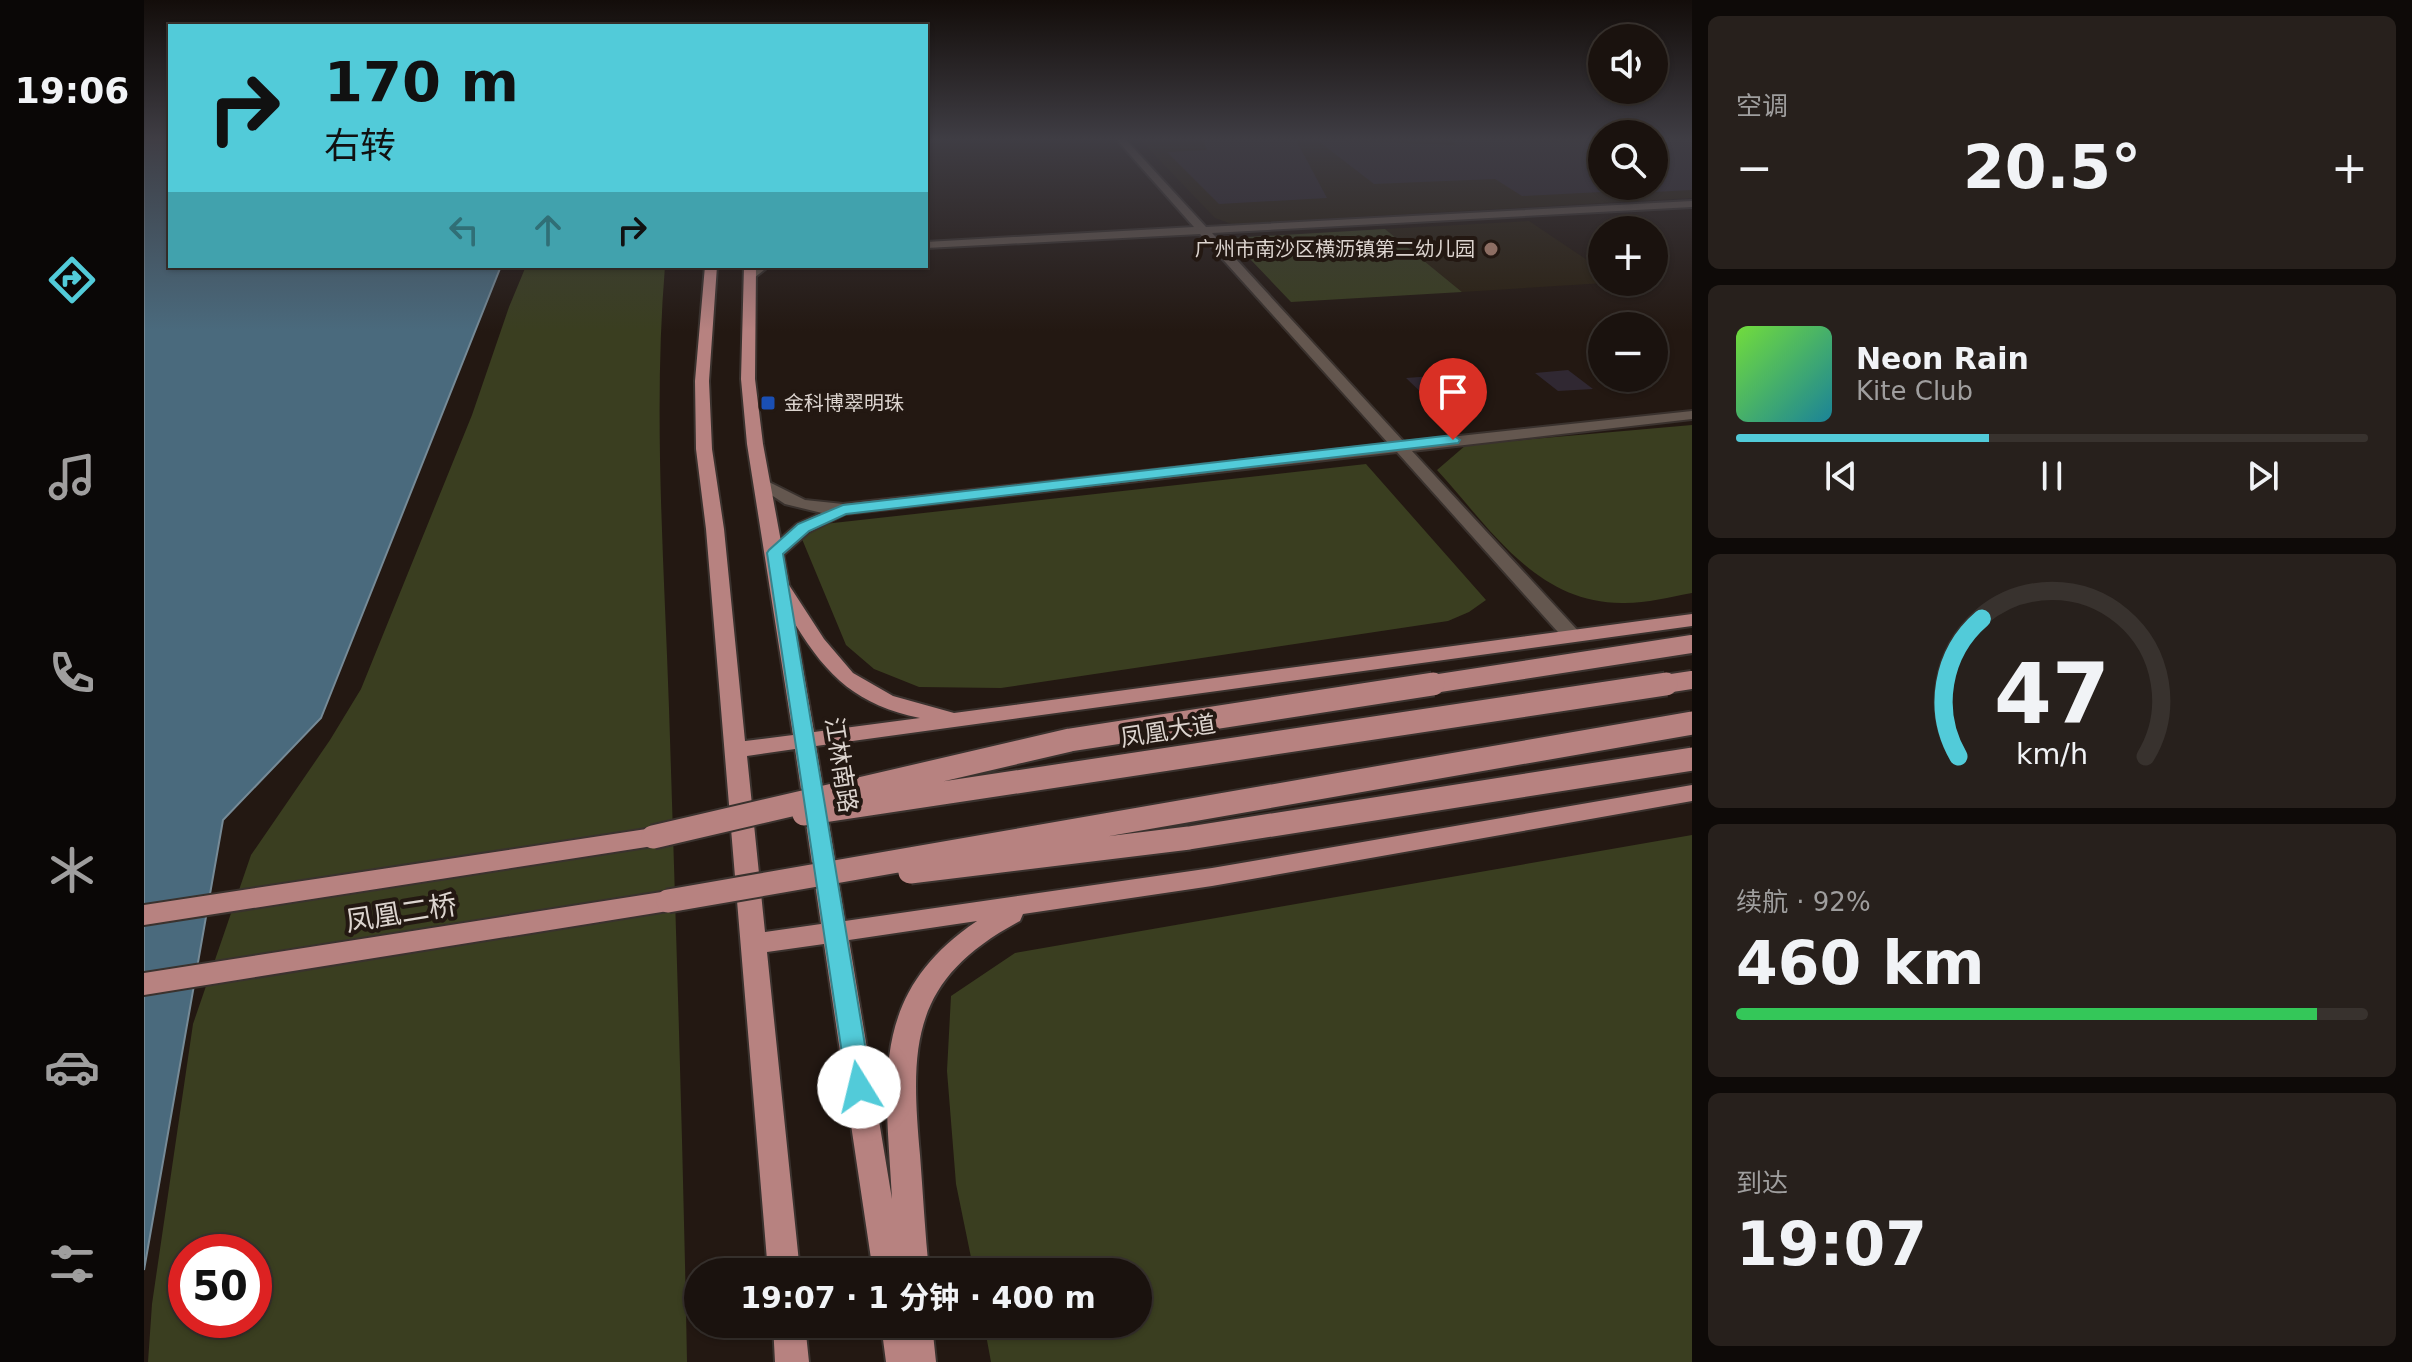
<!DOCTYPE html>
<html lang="zh">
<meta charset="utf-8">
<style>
:root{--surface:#1a120e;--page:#27201c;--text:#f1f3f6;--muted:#9f9e9e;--line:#38322e;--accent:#52cbd9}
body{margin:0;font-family:"DejaVu Sans","Noto Sans SC",sans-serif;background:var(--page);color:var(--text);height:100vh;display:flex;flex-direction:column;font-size:30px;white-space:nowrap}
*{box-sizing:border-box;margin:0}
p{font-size:26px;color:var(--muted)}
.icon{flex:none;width:44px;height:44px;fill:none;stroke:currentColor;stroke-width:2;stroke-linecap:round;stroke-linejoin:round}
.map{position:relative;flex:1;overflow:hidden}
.panel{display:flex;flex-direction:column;gap:16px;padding:16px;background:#0e0a08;width:720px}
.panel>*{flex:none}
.hud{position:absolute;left:24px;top:24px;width:760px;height:244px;border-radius:0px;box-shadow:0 2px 6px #0004,0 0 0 2px var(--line);background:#52cbd9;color:#111;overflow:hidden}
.controls{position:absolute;left:1444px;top:24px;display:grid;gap:16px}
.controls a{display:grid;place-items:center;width:80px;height:80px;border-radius:50%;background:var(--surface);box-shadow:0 2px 6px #0004,0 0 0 2px var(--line);font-size:40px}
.speed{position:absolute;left:24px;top:1234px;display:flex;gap:16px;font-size:40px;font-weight:700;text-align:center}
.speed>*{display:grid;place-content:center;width:104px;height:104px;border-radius:50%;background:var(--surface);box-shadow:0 2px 6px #0004,0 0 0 2px var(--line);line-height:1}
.speed .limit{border:12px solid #d22;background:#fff;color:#111}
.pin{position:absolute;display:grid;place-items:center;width:68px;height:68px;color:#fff;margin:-82px -34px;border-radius:50% 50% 50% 0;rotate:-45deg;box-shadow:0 0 8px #0007}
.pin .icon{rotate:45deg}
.me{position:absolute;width:88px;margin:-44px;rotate:351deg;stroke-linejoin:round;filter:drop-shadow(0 0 6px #0008)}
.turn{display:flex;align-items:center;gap:28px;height:168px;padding:0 24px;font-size:36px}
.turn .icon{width:104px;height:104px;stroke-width:2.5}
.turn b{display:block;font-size:56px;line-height:68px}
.lanes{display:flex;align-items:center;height:76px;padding:0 24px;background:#0003;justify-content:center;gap:40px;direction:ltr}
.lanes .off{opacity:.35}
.big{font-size:60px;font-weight:700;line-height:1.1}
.panel .card{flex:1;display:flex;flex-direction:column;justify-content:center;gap:12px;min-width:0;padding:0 28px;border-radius:12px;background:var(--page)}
.panel .dial{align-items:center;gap:0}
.dial svg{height:208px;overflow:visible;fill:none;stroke:var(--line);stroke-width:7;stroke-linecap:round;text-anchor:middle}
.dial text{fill:var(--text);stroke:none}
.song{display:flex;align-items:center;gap:24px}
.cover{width:96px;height:96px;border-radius:12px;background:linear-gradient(135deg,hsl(100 70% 55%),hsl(190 70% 35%))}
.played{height:8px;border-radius:4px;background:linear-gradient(90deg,var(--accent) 40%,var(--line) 40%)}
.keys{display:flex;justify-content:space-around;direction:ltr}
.heat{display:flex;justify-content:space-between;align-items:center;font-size:44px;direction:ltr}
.charge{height:12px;border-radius:6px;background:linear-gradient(90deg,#34c759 92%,var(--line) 0)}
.trip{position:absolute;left:540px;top:1258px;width:468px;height:80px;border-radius:40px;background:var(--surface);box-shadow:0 2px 6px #0004,0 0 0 2px var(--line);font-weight:700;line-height:80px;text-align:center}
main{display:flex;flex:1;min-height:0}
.menu{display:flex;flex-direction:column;width:144px;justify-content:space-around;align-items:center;background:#0a0706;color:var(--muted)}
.menu .icon{width:56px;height:56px}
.menu .current{color:var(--accent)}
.menu b{font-size:36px;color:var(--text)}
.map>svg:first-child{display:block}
.education{fill:#2a2011}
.green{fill:#3a3e20;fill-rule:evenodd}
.water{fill:#4a6a7d;stroke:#768a96;stroke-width:2}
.building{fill:#302832}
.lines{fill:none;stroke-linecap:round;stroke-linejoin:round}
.minor-casing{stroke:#3a322e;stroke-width:4}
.major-casing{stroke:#3a322e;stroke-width:4}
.minor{fill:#64574f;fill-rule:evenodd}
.major{fill:#b78280;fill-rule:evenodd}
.major-bridge-far1-casing{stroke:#3a322e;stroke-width:22;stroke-linecap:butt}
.major-bridge-casing{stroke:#3a322e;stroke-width:27;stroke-linecap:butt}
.major-bridge-far1{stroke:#b78280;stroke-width:18}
.major-bridge{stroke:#b78280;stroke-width:23}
.route{fill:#52cbd9;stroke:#35848d;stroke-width:2}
.education-dot{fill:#8d6e63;stroke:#231812;stroke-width:3}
.transit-dot{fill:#1a4fb4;stroke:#231812;stroke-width:3}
.labels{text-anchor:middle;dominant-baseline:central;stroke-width:8;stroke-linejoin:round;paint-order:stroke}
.far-poi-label{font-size:20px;fill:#dcd4cf;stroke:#231812;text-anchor:end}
.street-label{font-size:24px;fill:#dcd4cf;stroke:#231812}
.near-street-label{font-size:28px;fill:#dcd4cf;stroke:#231812}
</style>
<main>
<nav class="menu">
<b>19:06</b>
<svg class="icon current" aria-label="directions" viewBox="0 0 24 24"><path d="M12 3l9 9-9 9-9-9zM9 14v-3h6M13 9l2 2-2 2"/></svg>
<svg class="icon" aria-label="music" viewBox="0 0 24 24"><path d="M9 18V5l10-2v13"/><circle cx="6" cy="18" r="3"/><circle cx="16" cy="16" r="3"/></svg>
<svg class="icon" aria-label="phone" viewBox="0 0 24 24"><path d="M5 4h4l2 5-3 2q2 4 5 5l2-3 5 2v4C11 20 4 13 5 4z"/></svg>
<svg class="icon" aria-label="climate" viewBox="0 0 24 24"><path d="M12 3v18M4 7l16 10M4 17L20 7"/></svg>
<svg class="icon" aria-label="car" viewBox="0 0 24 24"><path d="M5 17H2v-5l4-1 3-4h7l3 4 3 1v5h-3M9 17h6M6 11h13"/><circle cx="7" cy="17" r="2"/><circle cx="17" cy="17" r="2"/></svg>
<svg class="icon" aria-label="filters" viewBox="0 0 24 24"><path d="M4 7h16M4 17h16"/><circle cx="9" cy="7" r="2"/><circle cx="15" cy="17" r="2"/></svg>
</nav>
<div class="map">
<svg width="1548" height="1362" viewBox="0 0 1548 1362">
<rect width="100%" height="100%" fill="#231812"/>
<!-- education -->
<path class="education" d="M996 140H1458V186H1510V140H1548V198L1088 224 1071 218Z
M1385 221 1458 270V282H1477L1318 292 1241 229Z"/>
<!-- green -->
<path class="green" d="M1241 229 1318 292 1147 302 1086 238Z
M382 266H521C509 412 520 561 525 708 532 926 539 1144 543 1362H4L8 1304 49 1024 107 855 186 740 217 689 328 415 365 307ZM42 1252H110V1320H42Z
M1548 425V593C1526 597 1503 603 1481 603 1393 605 1347 529 1293 470L1322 445Z
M1222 464 1342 600 1325 612 1304 621 857 688 775 687 730 669 702 645 653 527Z
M1548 835V1362H847L840 1324H994V1272H830L812 1184 803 1071 807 996 871 953Z"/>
<!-- water -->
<path class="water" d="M0 140H26V266H357L177 718 79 820 0 1270Z"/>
<!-- building -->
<path class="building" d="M1059 140H1152L1183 198 1075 204 1023 152 1063 150Z
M1173 140 1312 145 1308 140 1458 143V192L1378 196 1351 179 1230 184Z
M1510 140 1548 141V190L1510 192Z
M1424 370 1449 389 1414 391 1391 373Z
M1289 376 1298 378 1320 398 1286 401 1262 378Z"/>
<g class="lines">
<defs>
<path id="minor" d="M973 140H982L1062 227 1548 201V207L1068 233 1260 442 1548 411V419L1268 451 1436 633 1439 637 1436 641H1422L1253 452 701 514 665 532 637 557H625L622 553 625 549 653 524 678 513 641 504 611 484 619 479 661 500 699 504 1245 444 1056 234 782 248V242L1050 227Z
M611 266H625L610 278H602V272Z"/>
<path id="major" d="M561 266H573L565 381 568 449 580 529 601 741 649 735 603 444 597 379 600 266H612L611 379 619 444 645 585 680 639 709 673 749 696 810 713 1548 614V626L672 746 701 921 1068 868 1548 785V801L1068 886 879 914 876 921C767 979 766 1044 776 1155 779 1194 781 1233 785 1272H729L680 944 623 952 656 1272H624L562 529 552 449 551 381ZM651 624C684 678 714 705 776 718L670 732ZM651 749 677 924 621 932 603 756ZM833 921C723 995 742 1084 748 1199L705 940Z
M509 828 517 831 521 837 517 843 509 846 0 925V905Z
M524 891 533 894 536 901 533 908 524 911 0 995V973Z
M629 1324H661L665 1362H631Z
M737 1324H788L792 1362H742Z"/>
</defs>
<!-- minor casing -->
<use href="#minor" class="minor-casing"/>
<!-- major casing -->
<use href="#major" class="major-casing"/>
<!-- minor -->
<use href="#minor" class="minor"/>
<!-- major -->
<use href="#major" class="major"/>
<defs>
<path id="major-bridge-far1" d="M1276 686 1548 644
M1508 686 1548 680"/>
<path id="major-bridge" d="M660 814 1522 684
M509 837 926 740 1289 684
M766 872 1045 838 1548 759
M524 901 1548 723"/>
</defs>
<!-- major-bridge-far1 casing -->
<use href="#major-bridge-far1" class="major-bridge-far1-casing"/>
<!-- major-bridge casing -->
<use href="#major-bridge" class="major-bridge-casing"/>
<!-- major-bridge-far1 -->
<use href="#major-bridge-far1" class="major-bridge-far1"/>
<!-- major-bridge -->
<use href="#major-bridge" class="major-bridge"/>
</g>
<!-- sky -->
<linearGradient id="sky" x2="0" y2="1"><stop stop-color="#130d0a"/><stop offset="0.42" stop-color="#3f3d44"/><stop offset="1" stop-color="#3f3d44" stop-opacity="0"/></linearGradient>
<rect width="1548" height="331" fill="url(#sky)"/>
<!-- route -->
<path class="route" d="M1309 435 1316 440 1314 443 702 514 665 531 639 554 728 1087 724 1095 715 1098 706 1095 703 1087 623 553 625 550 654 524 699 505Z"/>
<!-- markers -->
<circle class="education-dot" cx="1347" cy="249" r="8"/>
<rect class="transit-dot" x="616" y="395" width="16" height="16" rx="4"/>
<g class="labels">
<!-- far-poi labels -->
<g class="far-poi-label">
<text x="1331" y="249">广州市南沙区横沥镇第二幼儿园</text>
<text x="640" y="403" text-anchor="start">金科博翠明珠</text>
</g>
<!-- street labels -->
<g class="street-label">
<text transform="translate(1024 731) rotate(-9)">凤凰大道</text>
<text transform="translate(697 765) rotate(81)">江林南路</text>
</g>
<!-- near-street labels -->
<g class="near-street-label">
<text transform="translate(257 913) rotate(-9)">凤凰二桥</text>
</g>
</g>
</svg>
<div class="controls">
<a><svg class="icon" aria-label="sound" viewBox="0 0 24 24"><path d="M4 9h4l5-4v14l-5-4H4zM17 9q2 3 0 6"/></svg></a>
<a><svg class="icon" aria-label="search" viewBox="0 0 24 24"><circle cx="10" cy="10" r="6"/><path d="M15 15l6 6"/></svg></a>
<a>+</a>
<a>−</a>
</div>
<div class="speed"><div class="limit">50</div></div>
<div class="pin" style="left:1309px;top:440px;background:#d93025"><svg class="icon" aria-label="arrive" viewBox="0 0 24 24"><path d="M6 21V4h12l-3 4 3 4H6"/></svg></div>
<svg class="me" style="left:715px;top:1087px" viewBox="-20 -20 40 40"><circle r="19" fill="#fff"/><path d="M0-13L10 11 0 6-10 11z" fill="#52cbd9"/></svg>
<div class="trip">19:07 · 1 分钟 · 400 m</div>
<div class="hud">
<div class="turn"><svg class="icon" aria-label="right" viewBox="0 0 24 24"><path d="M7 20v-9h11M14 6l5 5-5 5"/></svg><div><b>170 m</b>右转</div></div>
<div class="lanes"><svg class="icon off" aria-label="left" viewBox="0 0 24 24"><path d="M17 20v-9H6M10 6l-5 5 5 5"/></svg><svg class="icon off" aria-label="ahead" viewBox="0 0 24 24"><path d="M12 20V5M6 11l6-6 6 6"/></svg><svg class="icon" aria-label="right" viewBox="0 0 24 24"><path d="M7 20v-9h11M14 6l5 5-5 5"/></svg></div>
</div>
</div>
<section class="panel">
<div class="card"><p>空调</p>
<div class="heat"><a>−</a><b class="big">20.5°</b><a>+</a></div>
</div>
<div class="card">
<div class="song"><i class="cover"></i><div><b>Neon Rain</b><p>Kite Club</p></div></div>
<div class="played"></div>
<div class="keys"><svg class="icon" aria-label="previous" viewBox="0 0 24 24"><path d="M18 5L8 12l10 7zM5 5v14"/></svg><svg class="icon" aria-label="pause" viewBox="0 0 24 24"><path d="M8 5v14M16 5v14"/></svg><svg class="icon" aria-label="next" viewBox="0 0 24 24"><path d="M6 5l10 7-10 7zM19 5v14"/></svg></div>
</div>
<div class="card dial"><svg viewBox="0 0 100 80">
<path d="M14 69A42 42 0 1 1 86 69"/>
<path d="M14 69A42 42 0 0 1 23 16" stroke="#52cbd9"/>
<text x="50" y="56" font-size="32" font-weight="700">47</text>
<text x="50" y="72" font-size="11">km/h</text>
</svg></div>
<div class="card"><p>续航 · 92%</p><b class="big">460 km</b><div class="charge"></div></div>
<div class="card"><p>到达</p><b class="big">19:07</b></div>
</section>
</main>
